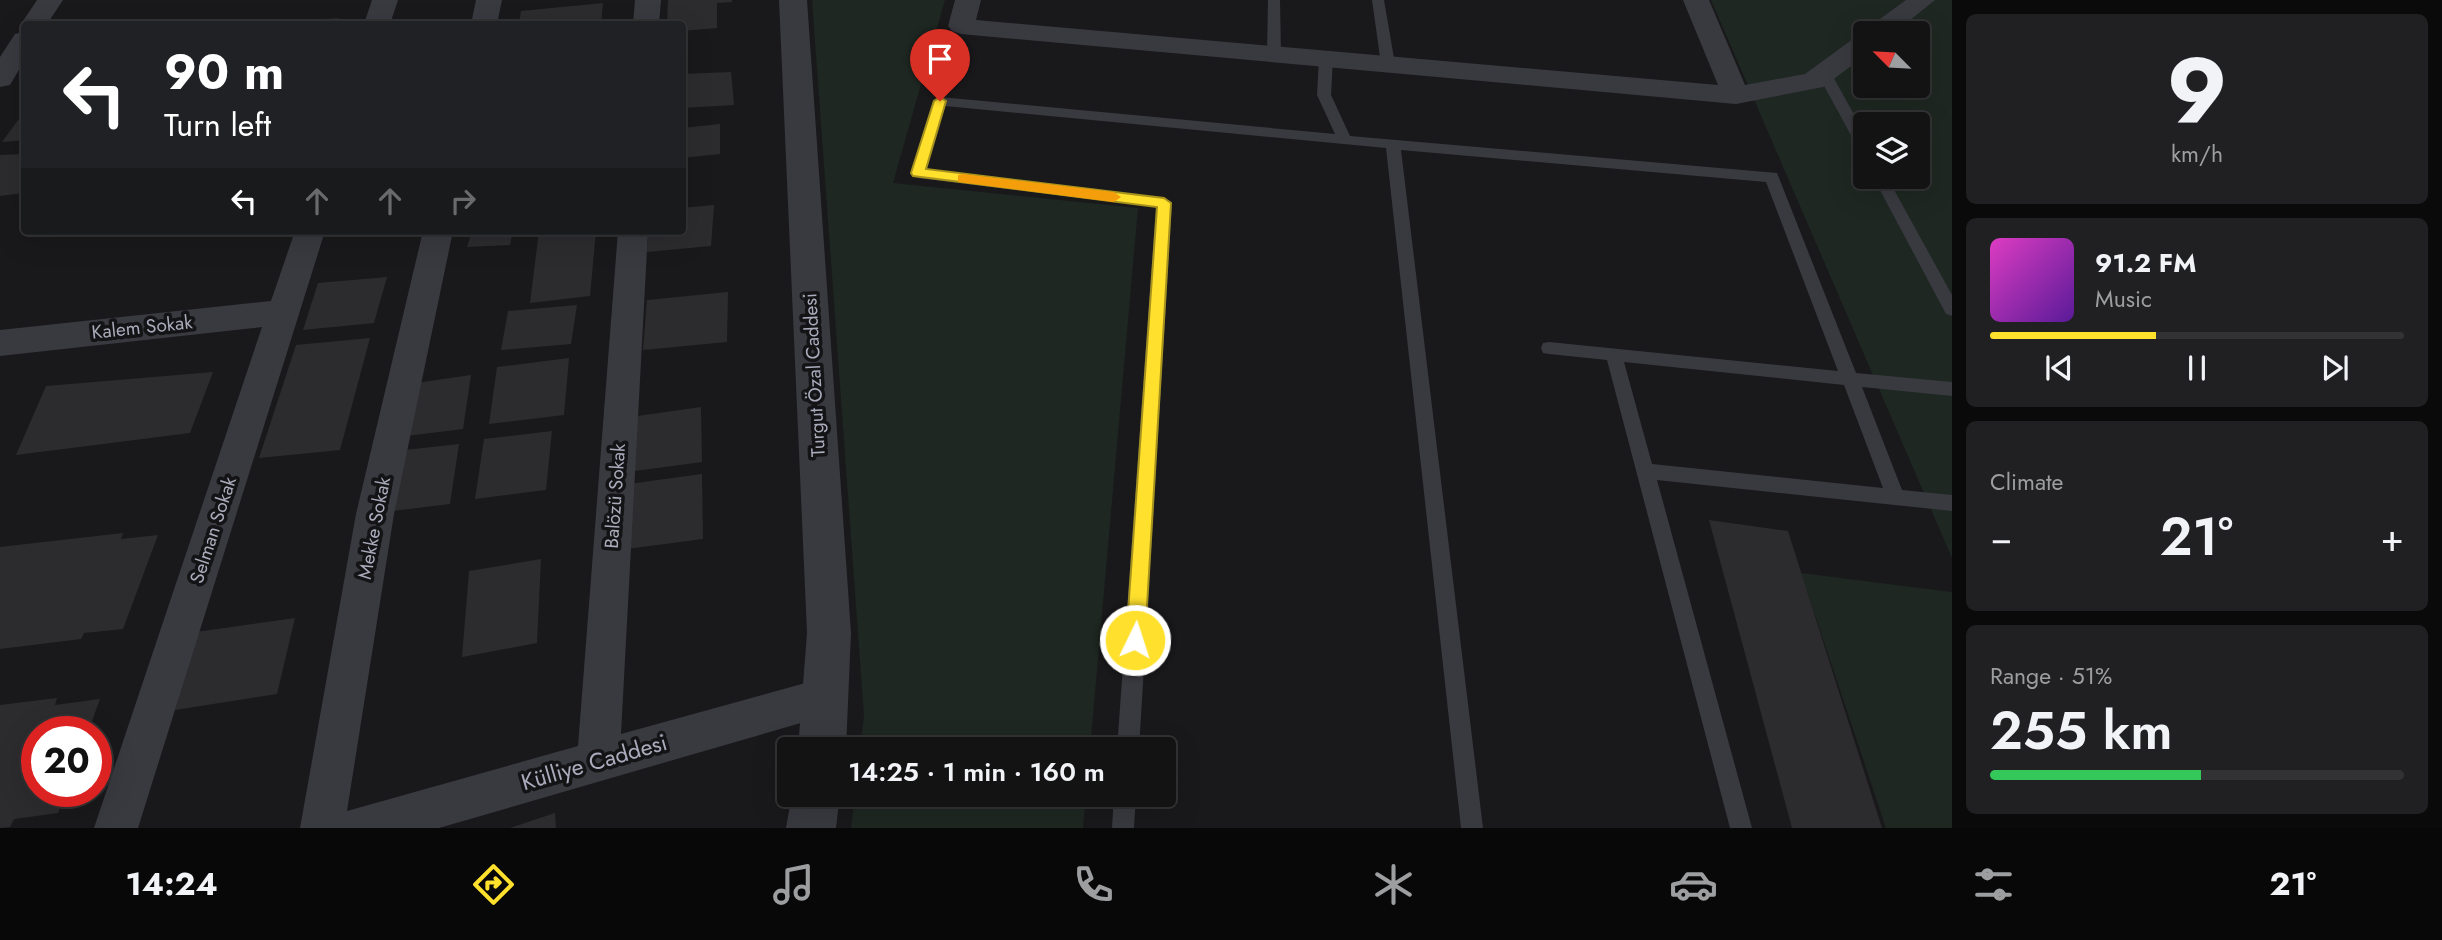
<!DOCTYPE html>
<meta charset="utf-8">
<style>
:root{--surface:#131314;--page:#202022;--text:#f1f3f6;--muted:#9d9ea0;--line:#323234;--accent:#ffe02d}
body{margin:0;font-family:Jost,sans-serif;background:var(--page);color:var(--text);height:100vh;display:flex;flex-direction:column;font-size:26px;white-space:nowrap}
*{box-sizing:border-box;margin:0}
p{font-size:23px;color:var(--muted)}
.icon{flex:none;width:38px;height:38px;fill:none;stroke:currentColor;stroke-width:2;stroke-linecap:round;stroke-linejoin:round}
.map{position:relative;flex:1;overflow:hidden}
.details{display:flex;flex-direction:column;gap:14px;padding:14px;background:#0a0a0b;width:490px}
.details>*{flex:none}
.banner{position:absolute;left:21px;top:21px;width:665px;height:214px;border-radius:7px;box-shadow:0 7px 28px #0002,0 0 0 2px var(--line);background:#202124;color:#fff;overflow:hidden}
.needle{width:46px;rotate:294deg}
.tools{position:absolute;left:1853px;top:21px;display:grid;gap:14px}
.tools a{display:grid;place-items:center;width:77px;height:77px;border-radius:7px;background:var(--surface);box-shadow:0 7px 28px #0002,0 0 0 2px var(--line);font-size:35px}
.speed{position:absolute;left:21px;top:716px;display:flex;gap:14px;font-size:35px;font-weight:700;text-align:center}
.speed>*{display:grid;place-content:center;width:91px;height:91px;border-radius:50%;background:var(--surface);box-shadow:0 7px 28px #0002,0 0 0 2px var(--line);line-height:1}
.speed .limit{border:10px solid #d22;background:#fff;color:#111}
.pin{position:absolute;display:grid;place-items:center;width:60px;height:60px;color:#fff;margin:-72px -30px;border-radius:50% 50% 50% 0;rotate:-45deg;box-shadow:0 0 7px #0007}
.pin .icon{rotate:45deg}
.me{position:absolute;width:77px;margin:-38px;rotate:4deg;stroke-linejoin:round;filter:drop-shadow(0 0 5px #0008)}
.turn{display:flex;align-items:center;gap:24px;height:147px;padding:0 28px;font-size:32px}
.turn .icon{width:91px;height:91px;stroke-width:2.5}
.turn b{display:block;font-size:49px;line-height:60px}
.lanes{display:flex;align-items:center;height:66px;padding:0 28px;background:#0003;justify-content:center;gap:35px;direction:ltr}
.lanes .off{opacity:.35}
.big{font-size:52px;font-weight:600;line-height:1.1}
.details .card{flex:1;display:flex;flex-direction:column;justify-content:center;gap:10px;min-width:0;padding:0 24px;border-radius:10px;background:var(--page)}
.details .dial{align-items:center;gap:0}
.dial b{font-size:91px;line-height:1}
.song{display:flex;align-items:center;gap:21px}
.cover{width:84px;height:84px;border-radius:10px;background:linear-gradient(135deg,hsl(310 70% 55%),hsl(270 70% 35%))}
.played{height:7px;border-radius:4px;background:linear-gradient(90deg,var(--accent) 40%,var(--line) 40%)}
.keys{display:flex;justify-content:space-around;direction:ltr}
.heat{display:flex;justify-content:space-between;align-items:center;font-size:38px;direction:ltr}
.charge{height:10px;border-radius:5px;background:linear-gradient(90deg,#34c759 51%,var(--line) 0)}
.trip{position:absolute;left:777px;top:737px;width:399px;height:70px;border-radius:7px;background:var(--surface);box-shadow:0 7px 28px #0002,0 0 0 2px var(--line);font-weight:600;line-height:70px;text-align:center}
.tab-bar{display:flex;height:112px;justify-content:space-around;align-items:center;background:#080808;color:var(--muted)}
.tab-bar .icon{width:49px;height:49px}
.tab-bar .active{color:var(--accent)}
.tab-bar b{font-size:32px;color:var(--text)}
main{display:flex;flex:1;min-height:0}
.map>svg:first-child{display:block}
.green{fill:#1e2721;fill-rule:evenodd}
.building{fill:#2c2c2f}
.lines{fill:none;stroke-linecap:round;stroke-linejoin:round}
.service{fill:#393940;fill-rule:evenodd}
.minor{fill:#393940;fill-rule:evenodd}
.tertiary{fill:#393940;fill-rule:evenodd}
.route{fill:#ffe02d;stroke:#a6921d;stroke-width:2}
.slow{fill:#f59e0b}
.labels{text-anchor:middle;dominant-baseline:central;stroke-width:7;stroke-linejoin:round;paint-order:stroke}
.street-label{font-size:19px;fill:#aaacbc;stroke:#141416}
.near-street-label{font-size:23px;fill:#aaacbc;stroke:#141416}
</style>
<main>
<div class="map">
<svg width="1952" height="828" viewBox="0 0 1952 828">
<rect width="100%" height="100%" fill="#19191b"/>
<!-- green -->
<path class="green" d="M812 0H945L893 183 1138 208 1090 749H860L864 716Z
M1711 0H1952V558ZM1866 33H1918V86H1866ZM1866 124H1918V177H1866Z
M1801 573 1952 592V828H1886Z
M855 795V794L1086 795 1083 828H851Z"/>
<!-- building -->
<path class="building" d="M668 0H732V2L717 3V28L682 31V24H667Z
M603 3 601 24H519L521 11Z
M339 18 336 24H274V23Z
M731 72 734 105 682 108V74Z
M24 112V140L2 142Z
M720 124V154L682 158V128Z
M24 154V193L0 196V155Z
M714 205 711 246 647 252 648 231H682V208Z
M472 231H513L510 245 467 247Z
M539 231H596L590 296 530 303Z
M387 277 374 323 303 330 318 283Z
M728 292 727 342 643 350 647 300Z
M577 305 571 344 501 350 508 311Z
M370 338 340 450 259 458 296 345Z
M569 358 564 415 489 424 497 367Z
M213 372 190 433 16 455 46 386Z
M471 375 463 429 398 437 409 384Z
M701 407 702 462 620 473 623 418Z
M552 431 546 490 475 499 484 439Z
M459 444 450 504 384 512 396 451Z
M702 474 703 539 619 550 621 485Z
M1709 520 1788 531 1882 828H1792Z
M123 533 121 539 158 535 123 629 84 633 81 639 0 649V547Z
M541 559 537 643 462 657 469 571Z
M295 618 277 694 175 710 196 632Z
M57 698 55 705 100 699 88 732H37V791H66L58 813 14 819 10 827 0 828V705Z
M555 813 556 828H510Z"/>
<g class="lines">
<!-- service -->
<path class="service" d="M1268 0H1280L1281 54 1274 58 1267 54Z
M1372 0H1384L1395 64 1393 67 1388 68 1381 64Z
M1326 54 1333 58 1331 95 1350 136 1777 173 1856 373 1952 382V396L1862 387 1902 490 1952 495V511L1657 480 1752 828H1730L1607 360 1549 354 1543 353 1541 348 1543 343 1549 342 1838 371 1766 182 1401 150 1483 828H1461L1386 148 945 106 927 169 1164 198 1172 203 1139 749H1117L1156 207 918 178 911 173 933 101 940 97 1335 134 1317 95 1319 58ZM1624 362 1844 385 1883 488 1652 464Z
M1824 69 1831 73 1866 136V155L1859 150 1817 73Z
M1873 177H1887L1952 295V316L1946 314Z
M1114 794H1136L1134 828H1112Z"/>
<!-- minor -->
<path class="minor" d="M37 0H63L47 24H24V29L21 24Z
M372 0H398L390 24H364Z
M476 0H502L497 24H471Z
M635 0H661L659 24H633Z
M955 0H981L976 20 1718 85 1683 0H1709L1745 85 1805 74 1857 36 1866 34V55L1823 87 1736 104 961 34 952 31 948 26Z
M1906 0H1935L1894 33 1866 34 1869 27Z
M24 32V61L10 85 0 87V57L15 34Z
M295 231H325L138 828H94L262 327 0 356V330L271 301Z
M423 231H453L394 514 347 811 578 746 618 231H648L621 734 827 677 842 683 848 697 842 711 439 828H300L356 514Z"/>
<!-- tertiary -->
<path class="tertiary" d="M779 0H807L851 633 846 749H798L807 633Z
M792 794H840L836 828H786Z"/>
</g>
<!-- route -->
<path class="route" d="M940 97 946 101 926 169 1164 198 1171 203 1145 640 1142 646 1135 648 1129 646 1126 640 1157 207 913 176 911 173 934 101Z"/>
<!-- slow -->
<path class="slow" d="M963 174 1114 192 1121 197 1114 202 958 182V175Z"/>
<g class="labels">
<!-- street labels -->
<g class="street-label">
<text transform="translate(142 327) rotate(-6)">Kalem Sokak</text>
<text transform="translate(814 375) rotate(-93)">Turgut Özal Caddesi</text>
<text transform="translate(615 496) rotate(-86)">Balözü Sokak</text>
<text transform="translate(374 528) rotate(-79)">Mekke Sokak</text>
<text transform="translate(213 530) rotate(-72)">Selman Sokak</text>
</g>
<!-- near-street labels -->
<g class="near-street-label">
<text transform="translate(594 762) rotate(-16)">Külliye Caddesi</text>
</g>
</g>
</svg>
<div class="tools">
<a><svg class="needle" viewBox="-14 -14 28 28"><path d="M0-13l5 13h-10z" fill="#e53935"/><path d="M0 13l5-13h-10z" fill="#9d9ea0"/></svg></a>
<a><svg class="icon" aria-label="layers" viewBox="0 0 24 24"><path d="M12 4l9 5-9 5-9-5zM3 14l9 5 9-5"/></svg></a>
</div>
<div class="speed"><div class="limit">20</div></div>
<div class="pin" style="left:940px;top:101px;background:#d93025"><svg class="icon" aria-label="arrive" viewBox="0 0 24 24"><path d="M6 21V4h12l-3 4 3 4H6"/></svg></div>
<svg class="me" style="left:1135px;top:640px" viewBox="-20 -20 40 40"><circle r="17" fill="#ffe02d" stroke="#fff" stroke-width="3"/><path d="M0-11L8 9 0 5-8 9z" fill="#fff"/></svg>
<div class="trip">14:25 · 1 min · 160 m</div>
<div class="banner">
<div class="turn"><svg class="icon" aria-label="left" viewBox="0 0 24 24"><path d="M17 20v-9H6M10 6l-5 5 5 5"/></svg><div><b>90 m</b>Turn left</div></div>
<div class="lanes"><svg class="icon" aria-label="left" viewBox="0 0 24 24"><path d="M17 20v-9H6M10 6l-5 5 5 5"/></svg><svg class="icon off" aria-label="ahead" viewBox="0 0 24 24"><path d="M12 20V5M6 11l6-6 6 6"/></svg><svg class="icon off" aria-label="ahead" viewBox="0 0 24 24"><path d="M12 20V5M6 11l6-6 6 6"/></svg><svg class="icon off" aria-label="right" viewBox="0 0 24 24"><path d="M7 20v-9h11M14 6l5 5-5 5"/></svg></div>
</div>
</div>
<section class="details">
<div class="card dial"><b>9</b><p>km/h</p></div>
<div class="card">
<div class="song"><i class="cover"></i><div><b>91.2 FM</b><p>Music</p></div></div>
<div class="played"></div>
<div class="keys"><svg class="icon" aria-label="previous" viewBox="0 0 24 24"><path d="M18 5L8 12l10 7zM5 5v14"/></svg><svg class="icon" aria-label="pause" viewBox="0 0 24 24"><path d="M8 5v14M16 5v14"/></svg><svg class="icon" aria-label="next" viewBox="0 0 24 24"><path d="M6 5l10 7-10 7zM19 5v14"/></svg></div>
</div>
<div class="card"><p>Climate</p>
<div class="heat"><a>−</a><b class="big">21°</b><a>+</a></div>
</div>
<div class="card"><p>Range · 51%</p><b class="big">255 km</b><div class="charge"></div></div>
</section>
</main>
<nav class="tab-bar">
<b>14:24</b>
<svg class="icon active" aria-label="directions" viewBox="0 0 24 24"><path d="M12 3l9 9-9 9-9-9zM9 14v-3h6M13 9l2 2-2 2"/></svg>
<svg class="icon" aria-label="music" viewBox="0 0 24 24"><path d="M9 18V5l10-2v13"/><circle cx="6" cy="18" r="3"/><circle cx="16" cy="16" r="3"/></svg>
<svg class="icon" aria-label="phone" viewBox="0 0 24 24"><path d="M5 4h4l2 5-3 2q2 4 5 5l2-3 5 2v4C11 20 4 13 5 4z"/></svg>
<svg class="icon" aria-label="climate" viewBox="0 0 24 24"><path d="M12 3v18M4 7l16 10M4 17L20 7"/></svg>
<svg class="icon" aria-label="car" viewBox="0 0 24 24"><path d="M5 17H2v-5l4-1 3-4h7l3 4 3 1v5h-3M9 17h6M6 11h13"/><circle cx="7" cy="17" r="2"/><circle cx="17" cy="17" r="2"/></svg>
<svg class="icon" aria-label="filters" viewBox="0 0 24 24"><path d="M4 7h16M4 17h16"/><circle cx="9" cy="7" r="2"/><circle cx="15" cy="17" r="2"/></svg>
<b>21°</b>
</nav>
